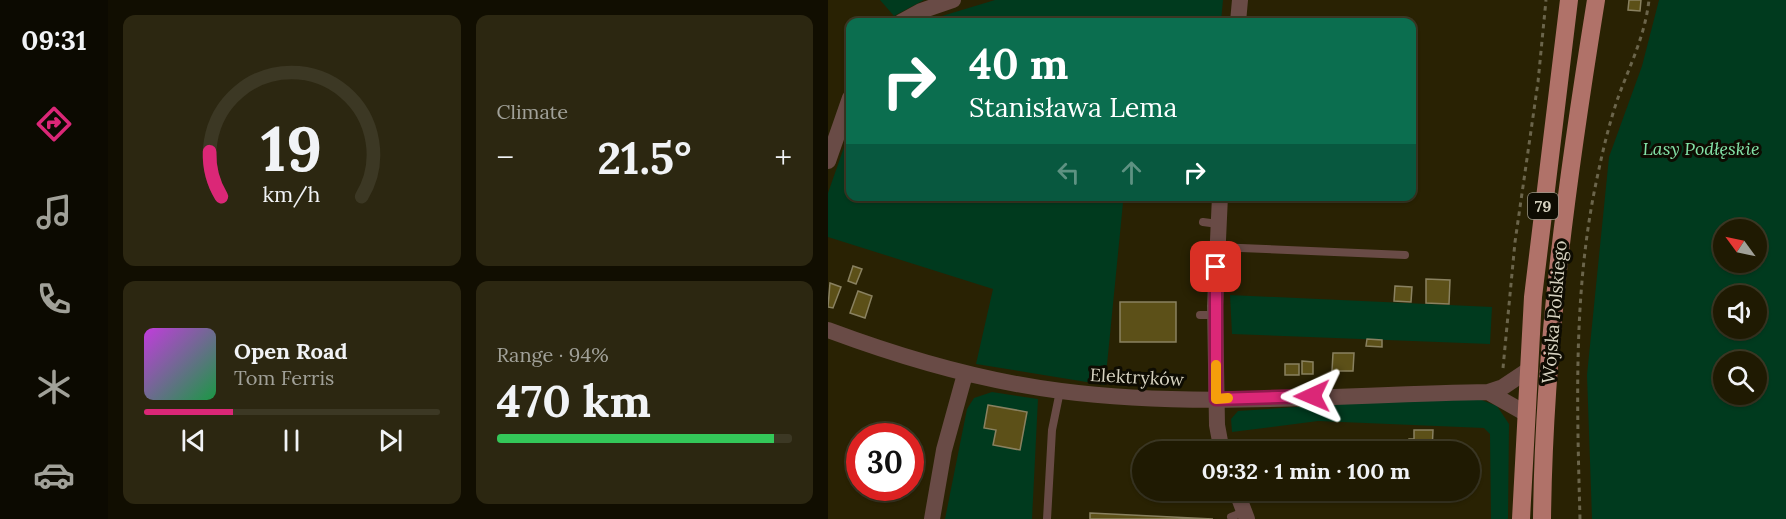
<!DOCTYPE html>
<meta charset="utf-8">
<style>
:root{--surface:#1f1a02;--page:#2c2711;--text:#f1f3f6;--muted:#a1a199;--line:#3c3824;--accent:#db2777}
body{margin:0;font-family:Lora,serif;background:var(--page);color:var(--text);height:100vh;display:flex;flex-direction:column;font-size:22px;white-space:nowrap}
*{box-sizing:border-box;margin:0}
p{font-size:20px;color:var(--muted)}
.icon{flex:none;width:33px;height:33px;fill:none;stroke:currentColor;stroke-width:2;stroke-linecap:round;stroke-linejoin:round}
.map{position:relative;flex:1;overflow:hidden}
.side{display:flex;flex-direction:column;gap:15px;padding:15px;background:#110e01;width:720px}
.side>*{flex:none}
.banner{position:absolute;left:18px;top:18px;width:570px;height:183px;border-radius:12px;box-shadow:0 2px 4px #0004,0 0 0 2px var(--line);background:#0b6e4f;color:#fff;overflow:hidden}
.needle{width:39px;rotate:303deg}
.fabs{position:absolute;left:885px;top:219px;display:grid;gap:12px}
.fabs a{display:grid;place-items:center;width:54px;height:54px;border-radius:50%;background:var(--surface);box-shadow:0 2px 4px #0004,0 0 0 2px var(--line);font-size:30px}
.speed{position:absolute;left:18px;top:423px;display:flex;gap:12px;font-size:30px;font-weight:700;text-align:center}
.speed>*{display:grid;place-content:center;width:78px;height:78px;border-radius:50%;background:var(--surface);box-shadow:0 2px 4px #0004,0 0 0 2px var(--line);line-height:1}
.speed .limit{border:9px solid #d22;background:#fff;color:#111}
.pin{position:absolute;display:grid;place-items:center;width:51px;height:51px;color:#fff;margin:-26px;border-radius:12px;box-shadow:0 3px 9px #0006}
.me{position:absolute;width:66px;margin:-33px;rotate:269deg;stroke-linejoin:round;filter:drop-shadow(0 0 4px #0008)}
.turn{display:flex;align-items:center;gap:21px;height:126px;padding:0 24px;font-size:27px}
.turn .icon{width:78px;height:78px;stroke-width:2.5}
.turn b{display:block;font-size:42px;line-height:51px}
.lanes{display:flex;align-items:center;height:57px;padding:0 24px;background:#0003;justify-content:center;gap:30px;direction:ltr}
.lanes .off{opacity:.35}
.big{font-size:45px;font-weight:700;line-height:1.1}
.side .widget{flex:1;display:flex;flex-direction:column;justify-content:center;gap:9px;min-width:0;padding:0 21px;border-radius:12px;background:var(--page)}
.side .dial{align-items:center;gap:0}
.dial svg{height:156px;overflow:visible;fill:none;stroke:var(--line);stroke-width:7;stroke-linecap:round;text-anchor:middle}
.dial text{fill:var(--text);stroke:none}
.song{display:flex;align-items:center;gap:18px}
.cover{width:72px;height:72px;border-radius:9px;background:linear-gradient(135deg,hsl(290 70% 55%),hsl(140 70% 35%))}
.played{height:6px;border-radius:3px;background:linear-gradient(90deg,var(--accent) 30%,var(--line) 30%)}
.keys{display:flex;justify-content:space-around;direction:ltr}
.heat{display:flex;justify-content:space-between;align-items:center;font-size:33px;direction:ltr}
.charge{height:9px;border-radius:4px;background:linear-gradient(90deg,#34c759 94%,var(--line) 0)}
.side .tiles{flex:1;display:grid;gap:15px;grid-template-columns:repeat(2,1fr)}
.trip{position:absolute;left:304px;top:441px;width:348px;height:60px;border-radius:30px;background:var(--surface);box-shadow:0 2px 4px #0004,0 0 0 2px var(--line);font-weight:700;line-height:60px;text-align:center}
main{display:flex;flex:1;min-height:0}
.tab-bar{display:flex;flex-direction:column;width:108px;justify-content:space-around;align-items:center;background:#0c0a01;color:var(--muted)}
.tab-bar .icon{width:42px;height:42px}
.tab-bar .selected{color:var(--accent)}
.tab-bar b{font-size:27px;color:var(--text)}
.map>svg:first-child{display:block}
.green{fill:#003a1e;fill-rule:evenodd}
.building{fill:#5c5018;stroke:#898160;stroke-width:1.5}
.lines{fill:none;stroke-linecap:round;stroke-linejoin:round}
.path{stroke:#6b654b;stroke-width:3;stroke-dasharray:4.5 4.5;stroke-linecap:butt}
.lane{stroke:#694b46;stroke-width:8}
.street{stroke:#694b46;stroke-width:16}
.primary{stroke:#b07269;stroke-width:18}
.route-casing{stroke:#8e194d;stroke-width:15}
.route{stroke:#db2777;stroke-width:10}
.slow{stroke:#f59e0b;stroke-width:10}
.labels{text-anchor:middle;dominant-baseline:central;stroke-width:6;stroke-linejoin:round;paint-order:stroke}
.shield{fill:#0e0c02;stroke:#9b9788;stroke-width:1.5}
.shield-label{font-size:16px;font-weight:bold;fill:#d7d3c1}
.park-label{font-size:18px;font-style:italic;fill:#84e3a8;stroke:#0e0c02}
.street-label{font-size:18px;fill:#d7d3c1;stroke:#0e0c02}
</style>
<main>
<nav class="tab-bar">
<b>09:31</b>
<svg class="icon selected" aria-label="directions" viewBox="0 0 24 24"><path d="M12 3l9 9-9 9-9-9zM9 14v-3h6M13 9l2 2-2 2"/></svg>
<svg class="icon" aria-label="music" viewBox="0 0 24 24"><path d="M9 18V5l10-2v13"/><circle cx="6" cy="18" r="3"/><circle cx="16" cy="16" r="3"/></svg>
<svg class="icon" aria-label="phone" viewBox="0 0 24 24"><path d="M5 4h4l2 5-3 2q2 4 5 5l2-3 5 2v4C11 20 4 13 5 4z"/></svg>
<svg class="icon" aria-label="climate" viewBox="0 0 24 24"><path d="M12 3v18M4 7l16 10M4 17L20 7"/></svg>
<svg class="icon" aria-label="car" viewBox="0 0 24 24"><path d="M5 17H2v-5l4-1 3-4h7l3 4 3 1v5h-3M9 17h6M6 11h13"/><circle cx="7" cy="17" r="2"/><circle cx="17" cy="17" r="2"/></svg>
</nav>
<section class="side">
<div class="tiles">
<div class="widget dial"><svg viewBox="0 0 100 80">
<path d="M14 69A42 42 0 1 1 86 69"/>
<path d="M14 69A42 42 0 0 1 8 46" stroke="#db2777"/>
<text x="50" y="56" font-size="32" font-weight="700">19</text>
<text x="50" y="72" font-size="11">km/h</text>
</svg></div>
<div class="widget"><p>Climate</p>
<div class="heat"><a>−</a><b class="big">21.5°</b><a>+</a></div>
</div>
<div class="widget">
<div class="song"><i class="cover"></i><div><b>Open Road</b><p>Tom Ferris</p></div></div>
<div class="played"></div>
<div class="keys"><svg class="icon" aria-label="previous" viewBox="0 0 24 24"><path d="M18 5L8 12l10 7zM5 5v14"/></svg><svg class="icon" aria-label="pause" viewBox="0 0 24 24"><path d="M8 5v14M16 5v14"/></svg><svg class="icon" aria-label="next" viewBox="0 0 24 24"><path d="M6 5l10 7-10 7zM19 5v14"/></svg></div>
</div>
<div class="widget"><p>Range · 94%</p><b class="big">470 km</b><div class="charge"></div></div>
</div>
</section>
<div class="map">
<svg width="958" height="519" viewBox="0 0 958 519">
<rect width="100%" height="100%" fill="#292203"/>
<!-- green -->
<path class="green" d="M52 0H96L66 16Z
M167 0H395L393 22H94Z
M831 0H958V519H764L759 375 781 157 814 66ZM896 230H928V262H896ZM896 296H928V328H896ZM896 362H928V394H896Z
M22 130V196H233L295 203 277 385 148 364 165 289 0 237V193Z
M402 295 664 307 662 344 404 334Z
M164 392 210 399 204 519H117L139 409 146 398Z
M651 399 669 406 681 424 680 519H663L662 434 656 428 490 421 404 432 403 419 410 411 571 400Z"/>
<!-- building -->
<path class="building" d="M801 0H813L812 11 800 10Z
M25 266 34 269 28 284 20 281Z
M598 279 622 280 621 304 598 303Z
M2 283 13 287 5 308 0 307Z
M567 286 584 287 583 302 566 301Z
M30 291 44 296 37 318 22 313Z
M292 302H348V342H292Z
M539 339 554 340V347L538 346Z
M505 353H526L525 371H504Z
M474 361 485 362V374H474Z
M457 364H471V375H457Z
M160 405 199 412 192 450 165 445 168 430 156 428Z
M586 430H605L604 452H580L581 439H586Z
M262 513 385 519H262Z"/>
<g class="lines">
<!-- path -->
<path class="path" d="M675 368 687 242 710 82 718 0
M752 519C749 408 745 293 768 183 774 154 781 123 791 95 803 63 817 35 821 0"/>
<!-- lane -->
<path class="lane" d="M375 222 390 224
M388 247 577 255
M372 315H387
M403 517 416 512
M219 519 224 430 232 391"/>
<!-- street -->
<path class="street" d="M73 22 93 11 125 0
M410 22 412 0
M0 161 22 98
M392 196 387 306 389 425 394 452
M0 330C75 358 153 381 233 391 371 409 520 394 660 392L675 387 699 371
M660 392 697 413
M408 490 419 519
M104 519 116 450 137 374"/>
<!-- primary -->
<path class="primary" d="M693 519 705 297 741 0
M714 519C716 344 740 173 768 0"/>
</g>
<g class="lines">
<defs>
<path id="route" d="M388 267V399L484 396"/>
</defs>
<!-- route casing -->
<use href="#route" class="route-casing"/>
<!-- route -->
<use href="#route" class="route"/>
<!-- slow -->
<path class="slow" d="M388 365V399L400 398"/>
</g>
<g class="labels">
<!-- shield labels -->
<rect class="shield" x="700" y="193" width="30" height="26" rx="4.5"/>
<g class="shield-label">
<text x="715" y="206">79</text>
</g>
<!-- park labels -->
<g class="park-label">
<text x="873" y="148">Lasy Podłęskie</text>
</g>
<!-- street labels -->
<g class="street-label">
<text transform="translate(726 312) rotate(-85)">Wojska Polskiego</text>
<text transform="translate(309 377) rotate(3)">Elektryków</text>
</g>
</g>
</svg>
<div class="fabs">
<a><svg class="needle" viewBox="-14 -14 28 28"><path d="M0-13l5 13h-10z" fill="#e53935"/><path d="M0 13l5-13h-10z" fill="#a1a199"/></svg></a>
<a><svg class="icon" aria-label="sound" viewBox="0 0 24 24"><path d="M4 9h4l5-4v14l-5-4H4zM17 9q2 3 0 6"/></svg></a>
<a><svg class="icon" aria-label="search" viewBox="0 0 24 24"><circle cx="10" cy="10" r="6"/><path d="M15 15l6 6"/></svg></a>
</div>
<div class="speed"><div class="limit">30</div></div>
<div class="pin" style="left:388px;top:267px;background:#d93025"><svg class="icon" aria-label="arrive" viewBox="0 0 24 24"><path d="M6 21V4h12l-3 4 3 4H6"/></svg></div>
<svg class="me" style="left:484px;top:396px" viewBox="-20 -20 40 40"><path d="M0-17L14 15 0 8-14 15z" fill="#db2777" stroke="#fff" stroke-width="4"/></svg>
<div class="trip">09:32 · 1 min · 100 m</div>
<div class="banner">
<div class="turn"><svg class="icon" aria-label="right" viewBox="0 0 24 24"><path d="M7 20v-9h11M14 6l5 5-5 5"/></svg><div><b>40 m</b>Stanisława Lema</div></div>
<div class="lanes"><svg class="icon off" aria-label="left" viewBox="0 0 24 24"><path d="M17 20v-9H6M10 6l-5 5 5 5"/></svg><svg class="icon off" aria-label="ahead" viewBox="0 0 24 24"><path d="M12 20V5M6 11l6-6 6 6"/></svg><svg class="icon" aria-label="right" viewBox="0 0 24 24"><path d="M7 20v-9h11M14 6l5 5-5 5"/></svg></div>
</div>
</div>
</main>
